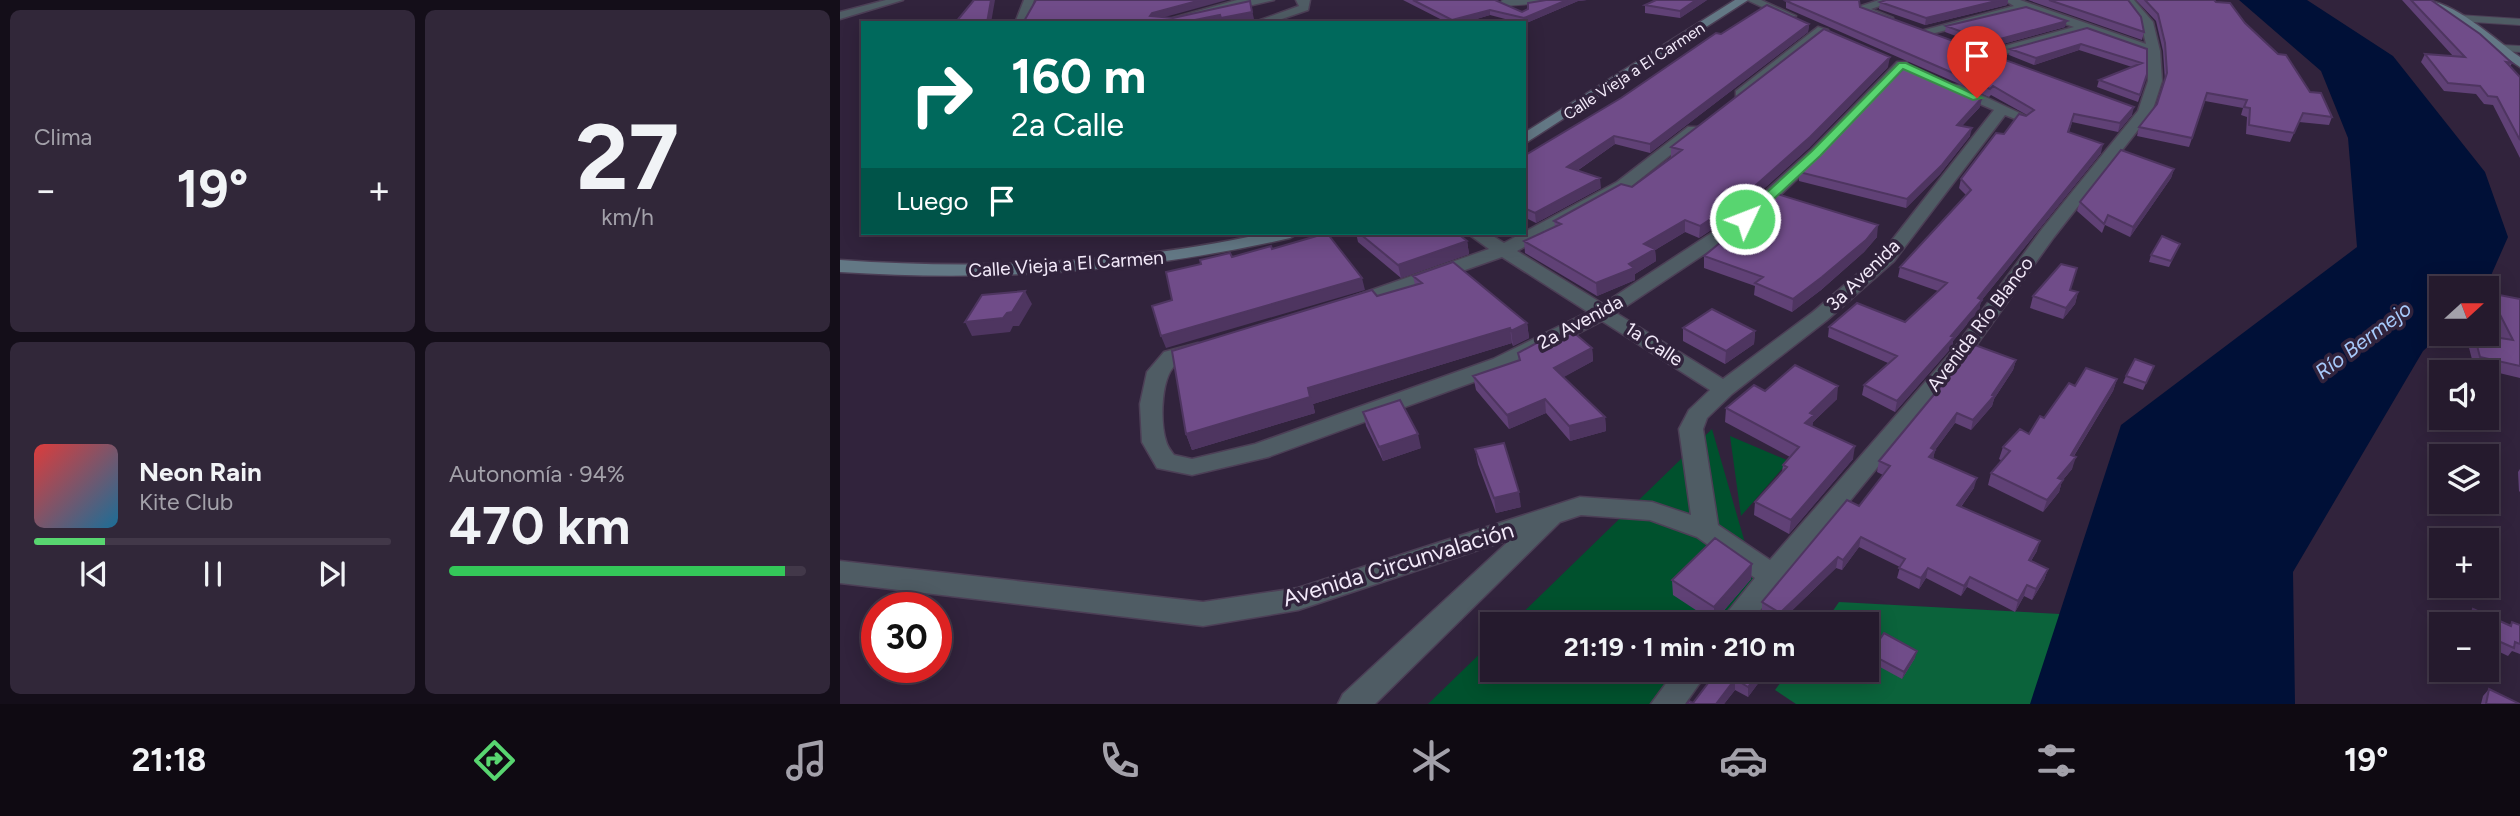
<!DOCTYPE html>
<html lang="es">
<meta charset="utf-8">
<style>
:root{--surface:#251a2d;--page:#312739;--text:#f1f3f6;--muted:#a3a1aa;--line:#423849;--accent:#58d570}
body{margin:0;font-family:Figtree,sans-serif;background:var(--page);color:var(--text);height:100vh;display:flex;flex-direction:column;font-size:26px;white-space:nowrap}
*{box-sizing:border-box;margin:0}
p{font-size:23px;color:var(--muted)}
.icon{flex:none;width:38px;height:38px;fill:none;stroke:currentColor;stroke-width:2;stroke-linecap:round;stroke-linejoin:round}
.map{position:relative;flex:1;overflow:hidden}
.drawer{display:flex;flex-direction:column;gap:10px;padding:10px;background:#140e19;width:840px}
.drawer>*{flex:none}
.banner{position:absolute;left:21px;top:21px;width:665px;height:214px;border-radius:0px;box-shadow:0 4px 18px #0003,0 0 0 2px var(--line);background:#00695c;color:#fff;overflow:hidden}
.needle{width:46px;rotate:69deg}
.tools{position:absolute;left:1589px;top:276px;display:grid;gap:14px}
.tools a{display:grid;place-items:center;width:70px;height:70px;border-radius:0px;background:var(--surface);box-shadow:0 4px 18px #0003,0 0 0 2px var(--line);font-size:35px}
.speed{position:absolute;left:21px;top:592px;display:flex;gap:14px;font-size:35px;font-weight:700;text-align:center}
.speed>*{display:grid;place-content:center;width:91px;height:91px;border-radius:50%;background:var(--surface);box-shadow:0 4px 18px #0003,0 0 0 2px var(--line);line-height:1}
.speed .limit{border:10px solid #d22;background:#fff;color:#111}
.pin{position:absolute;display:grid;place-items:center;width:60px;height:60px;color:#fff;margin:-72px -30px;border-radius:50% 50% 50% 0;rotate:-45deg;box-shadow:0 0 7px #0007}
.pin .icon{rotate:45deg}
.me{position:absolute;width:77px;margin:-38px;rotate:47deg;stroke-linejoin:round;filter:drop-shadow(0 0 5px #0008)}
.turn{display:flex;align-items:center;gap:24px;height:147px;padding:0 35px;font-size:32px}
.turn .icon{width:91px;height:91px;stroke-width:2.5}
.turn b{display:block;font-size:49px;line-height:60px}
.then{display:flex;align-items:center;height:66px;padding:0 35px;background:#0003;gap:14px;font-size:26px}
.big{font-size:52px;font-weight:700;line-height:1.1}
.drawer .widget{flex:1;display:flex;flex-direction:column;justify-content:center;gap:10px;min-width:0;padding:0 24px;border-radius:10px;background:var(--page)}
.drawer .dial{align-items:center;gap:0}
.dial b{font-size:91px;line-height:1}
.song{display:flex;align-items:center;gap:21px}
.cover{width:84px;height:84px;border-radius:10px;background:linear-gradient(135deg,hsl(0 70% 55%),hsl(200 70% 35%))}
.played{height:7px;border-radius:4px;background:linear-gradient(90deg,var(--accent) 20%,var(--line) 20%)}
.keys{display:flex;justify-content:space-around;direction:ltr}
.heat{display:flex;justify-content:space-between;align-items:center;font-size:38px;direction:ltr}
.charge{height:10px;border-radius:5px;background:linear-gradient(90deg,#34c759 94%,var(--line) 0)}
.drawer .tiles{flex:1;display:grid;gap:10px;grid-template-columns:repeat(2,1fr)}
.trip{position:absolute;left:640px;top:612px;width:399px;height:70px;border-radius:0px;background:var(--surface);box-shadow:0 4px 18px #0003,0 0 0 2px var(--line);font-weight:700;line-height:70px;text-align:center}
.tab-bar{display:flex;height:112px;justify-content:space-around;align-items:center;background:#0f0a12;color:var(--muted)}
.tab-bar .icon{width:49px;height:49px}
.tab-bar .current{color:var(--accent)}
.tab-bar b{font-size:32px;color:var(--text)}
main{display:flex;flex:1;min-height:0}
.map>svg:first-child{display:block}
.green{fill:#00512d}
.forest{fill:#0b633b}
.water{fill:#001037}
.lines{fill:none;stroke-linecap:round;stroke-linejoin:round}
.lane-casing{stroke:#4c3f56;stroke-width:8}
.street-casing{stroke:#4c3f56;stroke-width:3}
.secondary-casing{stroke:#4c3f56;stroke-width:3}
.lane{stroke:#4f5c64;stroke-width:6}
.street{fill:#4f5c64;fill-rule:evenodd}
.secondary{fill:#637885;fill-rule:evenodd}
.wall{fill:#604176}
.shaded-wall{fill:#4e3560}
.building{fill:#704c89;stroke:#4e3560;stroke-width:2}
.route{fill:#58d570;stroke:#398a49;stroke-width:2}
.labels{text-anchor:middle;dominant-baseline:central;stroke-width:7;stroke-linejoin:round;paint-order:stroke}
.far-street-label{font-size:16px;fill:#f2e9f9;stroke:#31233c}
.street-label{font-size:19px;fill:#f2e9f9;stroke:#31233c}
.water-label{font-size:21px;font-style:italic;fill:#a7c9fa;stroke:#31233c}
.near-street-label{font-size:23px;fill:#f2e9f9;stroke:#31233c}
</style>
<main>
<section class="drawer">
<div class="tiles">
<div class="widget"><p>Clima</p>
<div class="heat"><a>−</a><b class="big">19°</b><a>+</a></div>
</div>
<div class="widget dial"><b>27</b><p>km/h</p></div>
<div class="widget">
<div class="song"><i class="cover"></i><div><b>Neon Rain</b><p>Kite Club</p></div></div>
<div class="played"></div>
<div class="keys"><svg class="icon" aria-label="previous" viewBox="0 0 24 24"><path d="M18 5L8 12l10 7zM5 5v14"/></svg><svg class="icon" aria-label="pause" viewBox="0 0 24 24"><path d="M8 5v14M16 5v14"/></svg><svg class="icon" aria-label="next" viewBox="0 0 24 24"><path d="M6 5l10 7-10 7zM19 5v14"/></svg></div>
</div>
<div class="widget"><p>Autonomía · 94%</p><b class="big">470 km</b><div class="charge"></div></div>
</div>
</section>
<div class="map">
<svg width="1680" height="704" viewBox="0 0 1680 704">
<rect width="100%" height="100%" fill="#31233c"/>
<!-- green -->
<path class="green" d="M872 429 905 543 942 571 898 625H670Z
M890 436 949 461 901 516Z
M653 641V670H861L833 704H588Z"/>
<!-- forest -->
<path class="forest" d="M999 602 1312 619 1301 704H956L935 690 950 670H1027V625H983Z"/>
<!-- water -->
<path class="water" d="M1399 0H1467L1553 56 1645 172 1668 237 1645 289H1601L1602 334 1583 351 1453 572 1455 704H1190L1281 425 1517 247 1508 138 1481 71Z"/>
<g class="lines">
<defs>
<path id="lane" d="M664 3 707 0
M1618 18 1680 22
M1661 48 1680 49"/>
<path id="street" d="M46 0H63L0 19V12Z
M184 0H194L187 23H175Z
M397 0H434L335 23H315Z
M456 0H470L468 10 430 23H412L459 6Z
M907 0H921L956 16 946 18Z
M1039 0H1057L1031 9 1053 18V22L1025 16 1018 7Z
M1164 0H1180L1306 44 1301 23 1283 0H1294L1313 22 1320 51 1322 81 1312 112 1214 237 1128 357 908 625H877L915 578 857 537 810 520 741 515 720 522 535 704H498L503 694 671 539 458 610 363 626 0 583V561L363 602 458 588 740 497 812 502 851 515 839 429 849 410 870 390 762 321 669 369 428 457 352 475 317 468 302 442 300 404 307 372 324 352 358 343 365 345 368 349C361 359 348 355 339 362 320 373 320 422 326 441 327 446 331 451 334 455L352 459 415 444 653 359 748 312 662 257 517 308 510 310 500 304 503 300 649 249 627 233H648L664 243 777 182 848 127H858L860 130 858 133 789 188 677 251 763 304 899 215 971 150 1057 62H1067V68L981 156 911 223 776 313 883 379 973 312 1042 253 1154 110 1110 91V85H1120L1190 118 1183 122 1165 115 1054 261 987 320 892 394 867 418 863 429 878 525 930 560 1114 349 1202 229 1298 111 1308 81V53L1246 31 1151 58H1143V52L1234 27 1185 10 1083 36 1077 32 1174 6Z
M978 27 988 30 906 97H896V91Z
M836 670H869L845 704H811Z"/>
<path id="secondary" d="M895 0H908L684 144V133Z
M1582 0C1613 0 1654 39 1680 57V67Z
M427 233H459L450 238C301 272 153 282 0 272V260C144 270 286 264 427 233Z"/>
</defs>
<!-- lane casing -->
<use href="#lane" class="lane-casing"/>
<!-- street casing -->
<use href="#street" class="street-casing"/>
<!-- secondary casing -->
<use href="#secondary" class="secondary-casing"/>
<!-- lane -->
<use href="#lane" class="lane"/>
<!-- street -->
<use href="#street" class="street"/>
<!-- secondary -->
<use href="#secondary" class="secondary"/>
</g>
<!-- wall -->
<path class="wall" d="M563 0H655L682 12 706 0H747L738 1 684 24 650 15 623 23H608Z
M867 0 840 18 805 13V5Z
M1046 0H1168L1167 5 1085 25 1039 9 1040 2Z
M1188 0H1288L1304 32 1302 40Z
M1296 0H1374L1405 23 1470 92 1492 117 1489 125 1459 122 1450 142 1406 134 1407 117 1401 115 1403 108 1365 101 1349 147 1297 136 1299 127 1317 104 1325 81 1323 51 1316 21Z
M1562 0H1591L1672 63 1670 67 1680 77V158L1653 105 1644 104 1636 94 1604 91 1581 62 1585 54 1613 56Z
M946 1 1019 3 1020 7 1292 115 1278 132 1232 122 1229 132 1261 153 1141 301 1139 310 1113 341 1112 347 1055 412 1022 395 1024 385 1048 363 988 337 989 327 1065 322 1098 291 1058 277 1060 267 1126 195 1119 188 1121 179 1164 134 1187 115 1151 95 1149 97 946 8Z
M969 24 968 32 810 153 775 144 737 171 761 188 696 223 684 217V156L781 98 881 34Z
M1106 26 1225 27 1148 48 1105 32Z
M1247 28 1307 49V74L1298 102 1257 87 1259 80 1292 67 1239 50 1194 65 1169 55 1170 49Z
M1048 67 969 148 897 213 859 238 845 232 815 250 816 261 795 274V280L757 296 685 253 684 241 715 227 714 221 792 187 831 157V147Z
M1140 107 1122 126 1130 136 1100 174 1066 208 959 181V172Z
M1334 169 1331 178 1290 237 1265 225 1262 233 1237 211 1240 202Z
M938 194 1037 237 1024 252 981 290 952 312 914 295 915 286 864 268V256L881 242V234L913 213Z
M516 233H617L627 241 629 254 561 278 518 242Z
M1340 244 1329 267 1309 262 1311 255Z
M573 276 687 323 689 338 673 346 672 343 473 404 475 413 352 450 346 434 537 296 575 285Z
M1230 290 1238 292 1235 304 1223 319 1190 308 1193 296Z
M1649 293 1680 299V378L1634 367 1628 344 1634 334 1660 338 1647 312V297Z
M843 328 915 331 914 344 885 364 843 341Z
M708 342 752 348 753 361 723 377 765 417 766 431 730 441 706 413 669 429 636 390 633 376 679 361 678 353Z
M1176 360 1173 370 1154 399 1152 406 1131 430 1115 423 1095 450 1093 459 1134 488 1121 507 1197 551 1191 561 1208 569 1204 580 1192 600 1184 596 1175 612 1127 587 1121 596 1086 578 1079 589 1057 578 1060 567 1019 547 1002 570 996 568 939 623 922 613V602L1019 506 1043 475 1037 472 1039 461Z
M1314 366 1303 390 1283 383 1286 376Z
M1277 379 1273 391 1234 456 1232 469 1222 481 1219 492 1203 512 1148 485 1151 473 1162 461 1159 459 1163 447 1189 434 1235 386Z
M925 391 997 399 973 422 972 426 1013 459 949 534 914 515 915 502 942 472 943 465 950 457 885 422 886 408Z
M523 412 581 448 543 461 526 426Z
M635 449 681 507 656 513 638 464Z
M1680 469V492L1679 491 1678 472Z
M912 564 911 579 874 622 833 595 832 580Z
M1633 609 1670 625 1672 622 1680 625V654L1672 651 1668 656 1647 646V625H1625L1627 617Z
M1030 654 1075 658 1062 679 1029 661Z
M878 670H928L908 697 895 690 884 704H847L853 703Z
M1649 689 1680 704H1641L1643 696Z"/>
<!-- shaded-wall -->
<path class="shaded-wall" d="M151 0H155L151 23H147Z
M361 0H387L314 20 310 16 312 13Z
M727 0H747L738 1 684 24V18Z
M856 0H867L840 18V11Z
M1160 0H1168L1167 5 1085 25 1086 18Z
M410 1 414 19 395 23H382L381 18Z
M650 10V15L623 23H613L612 20Z
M380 15 382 22 340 23Z
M1227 21 1225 27 1148 48 1149 42Z
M969 24 968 32 810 153V144Z
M1241 44 1239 50 1194 65 1196 58Z
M1050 57 1048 67 969 148 897 213 859 238 860 226Z
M1142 98 1140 107 1115 133 1117 125Z
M1294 107 1292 115 1278 132 1280 123Z
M1132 128 1130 136 1100 174 1066 208 1067 199Z
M774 136 775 144 728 177 727 167Z
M1263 144 1261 153 1141 301 1139 310 1113 341 1112 347 1055 412 1057 401 1111 336 1138 298Z
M1334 169 1331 178 1290 237 1293 227Z
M760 178 761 188 696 223 695 213Z
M845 220V232L815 250 816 261 795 274V280L757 296 756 283 804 244Z
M1038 225 1037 237 1024 252 981 290 952 312 953 299Z
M627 241 629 254 561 278 558 265Z
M522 278 525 290 326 348 321 336Z
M185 291 192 304 179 326H173L170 332 132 336 125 322 167 313Z
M1238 292 1235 304 1223 319 1226 308Z
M687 323 689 338 673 346 671 331Z
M670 328 672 343 473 404 475 413 352 450 346 434 468 388Z
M915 331 914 344 885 364 886 351Z
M752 348 753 361 715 382 714 368Z
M1176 360 1173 370 1154 399 1152 406 1131 430 1133 420Z
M1277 379 1273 391 1227 467 1231 455Z
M998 386 997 399 973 422 972 428 965 423 970 413Z
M705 399 706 413 669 429 667 415Z
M1117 413 1115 423 1095 450 1093 460 1087 467 1091 448Z
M765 417 766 431 730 441 729 426Z
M578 434 581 448 543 461 539 447Z
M1015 446 1013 459 949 534 951 520Z
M1236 457 1232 469 1222 481 1219 492 1203 512 1207 500 1218 478Z
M1137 478 1134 488 1114 516 1117 505Z
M679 492 681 507 656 513 654 498Z
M1021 537 1019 547 1002 570 1003 560Z
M1200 541 1197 551 1185 570 1189 560Z
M998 557 996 568 939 623 940 613Z
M912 564 911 579 874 622V607Z
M1088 568 1086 578 1079 589 1081 578Z
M1208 569 1204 580 1192 600 1196 589Z
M1130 577 1127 587 1121 596 1124 586Z
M1187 585 1184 596 1175 612 1178 601Z
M1077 651 1075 658 1062 679 1064 672Z
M921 670H928L908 697V687Z
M895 679V690L884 704H876Z"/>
<!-- building -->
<path class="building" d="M134 0H151L147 23H115Z
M196 0H361L312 13 310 16 333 18 410 1 412 12 381 18 380 15 340 23H183Z
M573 0H655L682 12 688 9V3L706 0H727L684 18 650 10 612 20Z
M816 0H856L840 11 805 5Z
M952 0H1019L1020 7 1294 107 1280 123 1234 114 1228 132 1263 144 1138 298 1142 300 1111 336 1114 337 1057 401 1024 385 1057 356 989 327 1017 303 1065 322 1107 283 1060 267 1131 190 1121 179 1156 133 1164 134 1179 114 1186 116 1194 110 1153 86 1150 89 946 1Z
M1046 0H1160L1086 18 1040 2Z
M1209 0H1288L1301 17 1304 32Z
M1305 0H1374L1376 2 1390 3 1405 23 1438 54 1446 55 1470 92 1481 93 1492 117 1463 113 1454 133 1409 125 1410 108 1404 107 1407 100 1367 93 1352 138 1299 127 1317 104 1327 73 1325 43 1318 14Z
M1571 0H1591L1640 34 1672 63 1666 62 1680 77V140L1657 97 1648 96 1640 86 1608 83 1585 54 1625 57Z
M927 5 969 24 810 144 774 136 727 167 760 178 695 213 684 208V156L781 98 876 33 881 34Z
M1186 7 1227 21 1149 42 1106 26Z
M1247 28 1307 49V74L1300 95 1259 80 1302 63 1241 44 1196 58 1170 49Z
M984 29 1050 57 970 137 898 201 860 226 845 220 804 244 815 249 789 264 794 268 756 283 684 241 721 224 714 221 781 184 792 187 842 150 831 147Z
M1066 66 1142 98 1117 125 1132 128 1102 165 1067 199 959 172Z
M1281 150 1334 169 1293 227 1268 215 1264 224 1240 202Z
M938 190 937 194 1038 225 1026 240 982 277 953 299 915 283 923 277 864 256 887 237 881 234 913 213Z
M487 233 522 278 321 336 312 306 332 300 326 272 361 264 360 260 390 253 392 257 431 246 432 249Z
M519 233H617L627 241 558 265Z
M1322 236 1340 244 1331 261 1311 255Z
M613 262 687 323 671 331 670 328 468 388 470 397 346 434 332 351 532 290 537 296 582 283 573 276Z
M1221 264 1237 268 1230 290 1238 292 1226 308 1193 296Z
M185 291 172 312 167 313 163 318 125 322 142 295Z
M1649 293 1680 299V366L1640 357 1634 334 1673 340Z
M872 309 915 331 886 351 843 328Z
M732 331 752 348 714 368 765 417 729 426 705 399 667 415 633 376 680 360 678 353 704 339 708 342Z
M1135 345 1176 360 1152 395 1154 396 1133 420 1117 413 1091 448 1095 450 1089 457 1137 478 1117 505 1200 541 1189 560 1208 569 1196 589 1187 585 1178 601 1130 577 1124 586 1088 568 1081 578 1059 568 1065 559 1021 537 1003 560 998 557 940 613 922 602 1007 500 1019 506 1050 466 1039 461Z
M1295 359 1314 366 1306 383 1286 376Z
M955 365 998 386 970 413 974 415 965 423 1015 446 951 520 915 502 947 467 943 465 959 447 886 408 914 385 925 391Z
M1246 368 1277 379 1231 455 1236 457 1218 478 1223 480 1207 500 1151 473 1170 451 1163 447 1180 429 1189 434 1200 416 1204 418 1229 383 1235 386Z
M560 400 578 434 539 447 523 412Z
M664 443 679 492 654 498 635 449Z
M875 538 912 564 874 607 832 580Z
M1633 609 1671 626 1672 622 1680 625V644L1675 642 1674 648 1647 636V625H1629Z
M1044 633 1077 651 1064 672 1030 654Z
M878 670H921L908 687 895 679 876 704H847L849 701 853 703Z
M1649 689 1680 704H1646Z"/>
<!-- route -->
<path class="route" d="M1059 63H1066L1142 98 1133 100 1063 69 980 156 910 221H901V216L972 151Z"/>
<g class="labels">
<!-- far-street labels -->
<g class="far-street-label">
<text transform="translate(794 71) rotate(-33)">Calle Vieja a El Carmen</text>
</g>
<!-- street labels -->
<g class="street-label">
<text transform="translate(226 264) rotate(-4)">Calle Vieja a El Carmen</text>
<text transform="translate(1023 275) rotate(-44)">3a Avenida</text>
<text transform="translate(740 322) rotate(-28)">2a Avenida</text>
<text transform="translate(1140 324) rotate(-53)">Avenida Río Blanco</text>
<text transform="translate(814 344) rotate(33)">1a Calle</text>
</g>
<!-- water labels -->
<g class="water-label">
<text transform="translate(1523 340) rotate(-37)">Río Bermejo</text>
</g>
<!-- near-street labels -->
<g class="near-street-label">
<text transform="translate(558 564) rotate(-17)">Avenida Circunvalación</text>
</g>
</g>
</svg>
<div class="tools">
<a><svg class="needle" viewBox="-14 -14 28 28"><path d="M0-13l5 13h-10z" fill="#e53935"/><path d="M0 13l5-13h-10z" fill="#a3a1aa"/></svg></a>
<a><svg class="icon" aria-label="sound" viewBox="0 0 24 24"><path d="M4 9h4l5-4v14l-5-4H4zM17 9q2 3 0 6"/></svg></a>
<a><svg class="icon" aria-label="layers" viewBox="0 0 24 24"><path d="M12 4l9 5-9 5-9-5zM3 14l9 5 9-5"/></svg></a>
<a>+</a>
<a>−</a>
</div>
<div class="speed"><div class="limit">30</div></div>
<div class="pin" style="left:1137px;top:98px;background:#d93025"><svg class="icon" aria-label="arrive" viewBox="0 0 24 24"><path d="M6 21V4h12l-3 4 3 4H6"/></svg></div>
<svg class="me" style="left:905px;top:219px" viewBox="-20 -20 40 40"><circle r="17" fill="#58d570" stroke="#fff" stroke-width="3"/><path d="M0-11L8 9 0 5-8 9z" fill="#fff"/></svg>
<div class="trip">21:19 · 1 min · 210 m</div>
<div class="banner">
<div class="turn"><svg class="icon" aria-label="right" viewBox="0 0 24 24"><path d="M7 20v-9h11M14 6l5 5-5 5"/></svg><div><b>160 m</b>2a Calle</div></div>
<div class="then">Luego<svg class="icon" aria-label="arrive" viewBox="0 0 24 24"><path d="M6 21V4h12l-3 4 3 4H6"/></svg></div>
</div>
</div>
</main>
<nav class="tab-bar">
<b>21:18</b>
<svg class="icon current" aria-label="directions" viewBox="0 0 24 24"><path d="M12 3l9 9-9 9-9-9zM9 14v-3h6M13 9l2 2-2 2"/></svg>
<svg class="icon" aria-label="music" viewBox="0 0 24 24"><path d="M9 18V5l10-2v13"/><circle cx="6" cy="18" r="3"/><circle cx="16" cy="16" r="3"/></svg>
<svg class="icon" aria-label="phone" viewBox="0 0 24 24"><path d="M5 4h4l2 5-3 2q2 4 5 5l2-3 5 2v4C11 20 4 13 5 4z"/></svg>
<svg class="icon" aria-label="climate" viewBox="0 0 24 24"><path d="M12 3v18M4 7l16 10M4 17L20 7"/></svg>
<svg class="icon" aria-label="car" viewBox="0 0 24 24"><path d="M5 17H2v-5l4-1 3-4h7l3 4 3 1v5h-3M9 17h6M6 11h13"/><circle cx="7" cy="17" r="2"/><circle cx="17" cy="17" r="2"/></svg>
<svg class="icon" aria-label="filters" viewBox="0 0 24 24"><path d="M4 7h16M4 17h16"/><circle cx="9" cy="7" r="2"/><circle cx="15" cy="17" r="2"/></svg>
<b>19°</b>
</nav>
